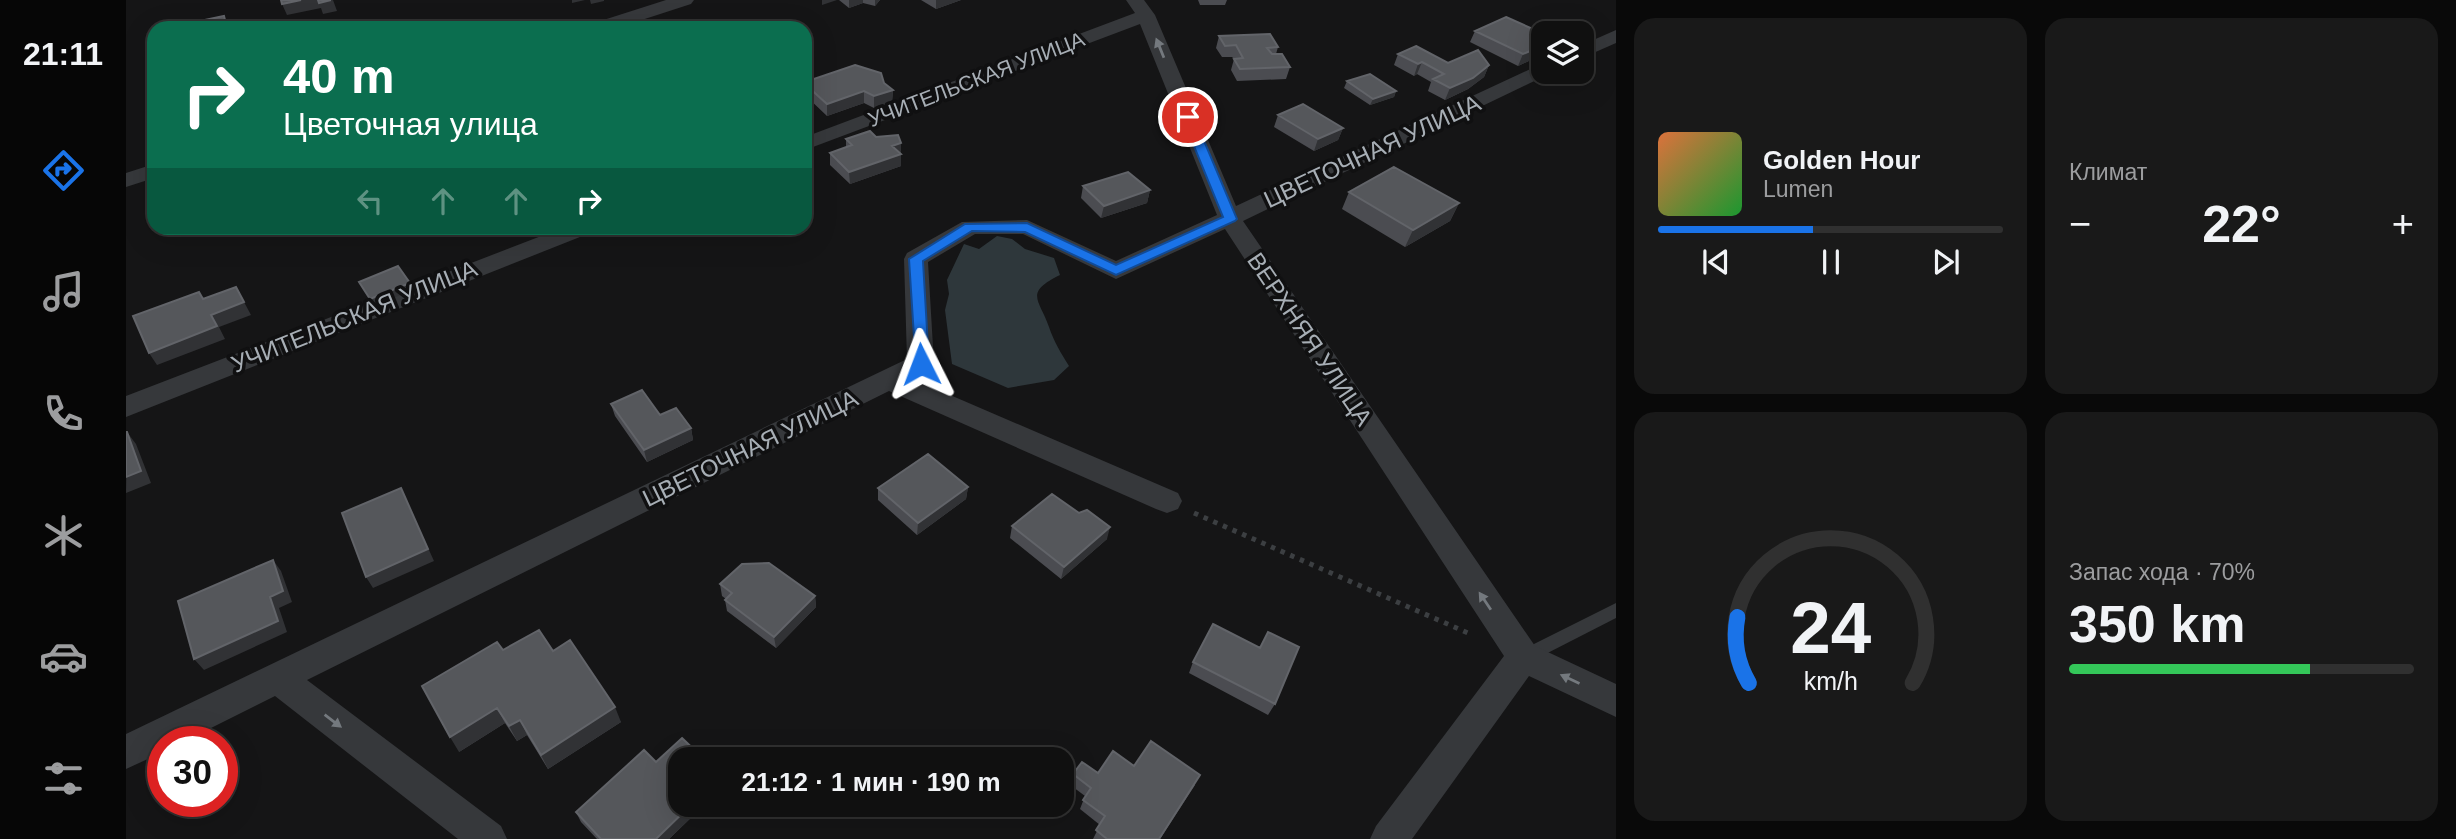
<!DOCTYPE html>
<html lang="ru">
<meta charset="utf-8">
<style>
:root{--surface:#101010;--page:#191919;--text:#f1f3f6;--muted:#9c9d9f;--line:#303030;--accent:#1a73e8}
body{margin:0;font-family:Arial,sans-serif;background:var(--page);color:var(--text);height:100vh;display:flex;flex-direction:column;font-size:26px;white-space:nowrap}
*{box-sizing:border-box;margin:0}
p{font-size:23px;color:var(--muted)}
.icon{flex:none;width:38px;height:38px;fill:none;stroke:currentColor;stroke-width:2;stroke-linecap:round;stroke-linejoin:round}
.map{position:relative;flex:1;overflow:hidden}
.side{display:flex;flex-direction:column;gap:18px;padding:18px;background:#090909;width:840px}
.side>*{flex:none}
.hud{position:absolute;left:21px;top:21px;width:665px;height:214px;border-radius:21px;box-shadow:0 7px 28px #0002,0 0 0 2px var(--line);background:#0b6e4f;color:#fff;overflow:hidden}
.tools{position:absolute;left:1405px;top:21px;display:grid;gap:14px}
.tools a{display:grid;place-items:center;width:63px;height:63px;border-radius:14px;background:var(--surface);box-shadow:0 7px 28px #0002,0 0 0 2px var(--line);font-size:35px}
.speed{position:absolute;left:21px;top:726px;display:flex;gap:14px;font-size:35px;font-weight:700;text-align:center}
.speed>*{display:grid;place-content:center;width:91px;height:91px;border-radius:50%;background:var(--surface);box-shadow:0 7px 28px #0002,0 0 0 2px var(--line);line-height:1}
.speed .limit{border:10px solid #d22;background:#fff;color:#111}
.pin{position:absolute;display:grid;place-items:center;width:60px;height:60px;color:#fff;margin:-30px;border:4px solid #fff;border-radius:50%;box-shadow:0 2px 7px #0007}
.me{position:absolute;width:77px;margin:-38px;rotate:357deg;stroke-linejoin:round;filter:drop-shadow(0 0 5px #0008)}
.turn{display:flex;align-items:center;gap:24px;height:147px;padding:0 21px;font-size:32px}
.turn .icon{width:91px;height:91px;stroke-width:2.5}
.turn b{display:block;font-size:49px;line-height:60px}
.lanes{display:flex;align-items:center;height:66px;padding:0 21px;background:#0003;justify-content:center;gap:35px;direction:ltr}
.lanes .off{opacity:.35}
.big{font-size:52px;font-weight:800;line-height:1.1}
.side .card{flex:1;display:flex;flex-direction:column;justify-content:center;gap:10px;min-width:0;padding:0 24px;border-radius:21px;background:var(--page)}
.side .dial{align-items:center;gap:0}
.dial svg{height:182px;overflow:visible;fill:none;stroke:var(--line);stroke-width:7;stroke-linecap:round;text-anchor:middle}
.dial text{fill:var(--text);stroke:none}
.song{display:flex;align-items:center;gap:21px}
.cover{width:84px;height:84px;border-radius:10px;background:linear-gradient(135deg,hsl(20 70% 55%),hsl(130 70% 35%))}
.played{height:7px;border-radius:4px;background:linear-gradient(90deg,var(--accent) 45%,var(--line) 45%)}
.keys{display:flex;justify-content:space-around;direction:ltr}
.heat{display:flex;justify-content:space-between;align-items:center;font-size:38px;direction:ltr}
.charge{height:10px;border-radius:5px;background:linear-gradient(90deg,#34c759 70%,var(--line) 0)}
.side .tiles{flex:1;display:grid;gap:18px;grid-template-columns:repeat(2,1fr)}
.trip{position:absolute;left:542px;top:747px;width:406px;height:70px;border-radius:21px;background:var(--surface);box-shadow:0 7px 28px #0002,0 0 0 2px var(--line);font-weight:800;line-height:70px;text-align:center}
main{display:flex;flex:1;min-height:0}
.tabs{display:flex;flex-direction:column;width:126px;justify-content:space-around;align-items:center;background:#060606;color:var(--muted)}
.tabs .icon{width:49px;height:49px}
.tabs .selected{color:var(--accent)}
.tabs b{font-size:32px;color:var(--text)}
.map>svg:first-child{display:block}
.water{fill:#2e373b}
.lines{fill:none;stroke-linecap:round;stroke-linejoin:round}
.path{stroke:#3c3f42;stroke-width:5;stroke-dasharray:4.5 6;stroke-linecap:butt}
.lane{fill:#36383b;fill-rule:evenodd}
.street{fill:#36383b;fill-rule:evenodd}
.wall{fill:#4b4c51}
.shaded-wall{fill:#313235}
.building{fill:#55575b;stroke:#626469;stroke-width:2}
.oneway{fill:#74797e}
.route{fill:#1a73e8;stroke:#114b97;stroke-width:2}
.labels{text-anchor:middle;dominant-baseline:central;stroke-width:7;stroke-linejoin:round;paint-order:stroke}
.far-street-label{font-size:21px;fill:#a7aeb5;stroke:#101011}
.street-label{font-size:24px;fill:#a7aeb5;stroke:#101011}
</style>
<main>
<nav class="tabs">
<b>21:11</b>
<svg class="icon selected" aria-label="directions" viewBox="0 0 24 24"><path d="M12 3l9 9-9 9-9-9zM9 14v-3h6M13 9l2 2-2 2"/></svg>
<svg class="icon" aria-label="music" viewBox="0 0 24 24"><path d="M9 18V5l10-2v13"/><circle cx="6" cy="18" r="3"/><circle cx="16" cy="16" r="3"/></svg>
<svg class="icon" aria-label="phone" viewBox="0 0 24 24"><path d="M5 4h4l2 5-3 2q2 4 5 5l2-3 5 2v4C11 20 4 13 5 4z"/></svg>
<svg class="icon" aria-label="climate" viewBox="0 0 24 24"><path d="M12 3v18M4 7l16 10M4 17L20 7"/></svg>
<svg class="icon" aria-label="car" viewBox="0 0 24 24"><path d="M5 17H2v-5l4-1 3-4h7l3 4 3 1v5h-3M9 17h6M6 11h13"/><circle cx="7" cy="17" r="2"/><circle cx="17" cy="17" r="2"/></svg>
<svg class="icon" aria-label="filters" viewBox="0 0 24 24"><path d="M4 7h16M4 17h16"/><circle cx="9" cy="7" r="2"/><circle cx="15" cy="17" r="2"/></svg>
</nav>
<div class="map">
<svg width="1490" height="839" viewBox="0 0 1490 839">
<rect width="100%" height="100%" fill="#151516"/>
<!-- water -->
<path class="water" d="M871 236 886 239 899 249 928 258 934 275C897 293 914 300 923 327 928 342 935 353 943 366L928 380 882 388 826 364 819 310 823 294 821 280 838 244 853 249Z"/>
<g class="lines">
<!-- path -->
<path class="path" d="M1068 513 1342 633"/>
<!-- lane -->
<path class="lane" d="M1490 603V618L1404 662 1398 664 1392 662 1390 657 1392 652Z"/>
<!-- street -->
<path class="street" d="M540 0H568L565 4 491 28H463L465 24Z
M1000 0H1018L1029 15 1110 206 1411 66 1418 64V72H1427L1117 221 1409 646 1490 684V717L1403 676 1286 839H1244L1250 826 1378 656 1099 229 990 279 897 234H849L802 262 808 364 804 371 787 379 1052 493 1056 501 1052 509 1041 513 1030 509 763 391 181 680 375 826 381 839H332L149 696 57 742H37V752L0 769V734L781 359 778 259 781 253 836 222 901 220 990 261 1091 215 1014 24 679 150V137L1009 13Z
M1490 30V43L1456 58V45Z
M28 164V178L0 187V173Z
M436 228H468L464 233 0 417V396Z"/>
</g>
<!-- wall -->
<path class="wall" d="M713 0H754L749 6 737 3 723 8Z
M795 0H835L810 9Z
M1072 0H1101L1099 5H1074Z
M1349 31 1418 34V54L1392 66 1344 42Z
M1093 36 1152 47 1150 54 1164 67 1160 79 1111 81 1105 70 1108 59 1106 57H1096L1090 48Z
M1272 54 1322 63 1363 65 1358 77 1342 89 1319 100 1302 91 1305 82 1291 74 1288 76 1268 65Z
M1221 81 1270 91 1268 97 1244 105 1218 88Z
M679 82 767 90 766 102 748 108 738 103 701 116 679 95Z
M1152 115 1217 128 1212 140 1188 151 1148 127Z
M750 137 775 143V166L724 184 704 165V153L720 147V139Z
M957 186 1024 190 1021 203 975 218 955 198Z
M1223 192 1333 203 1324 221 1279 247 1216 209Z
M485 404 534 415 565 428 567 440 521 462 489 416Z
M842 487 840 499 791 535 752 500V488Z
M953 513 981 539 935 579 884 538 886 526Z
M594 584 689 596 690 607 650 648 601 611 599 600 600 599 596 596Z
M377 650 427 651 495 722 422 769 401 735 391 741 379 723 333 752Z
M1067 662 1149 704 1142 715 1063 673Z
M1008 766 1069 785 1034 839H967L974 825 954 809 959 796 943 784 947 774 972 773Z
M555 805H570L572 811 543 839H471L455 822 450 812Z"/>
<!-- shaded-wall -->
<path class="shaded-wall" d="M175 0H192L193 3 207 0 211 11 197 14 195 8 161 15 156 4Z
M446 0H459L446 3Z
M464 0H478V1L465 4Z
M696 0H711L696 5Z
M723 0H737V3L723 8Z
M749 0H754L749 6Z
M810 0H835L810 9Z
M1418 45V54L1392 66 1397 54Z
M1296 62 1291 74 1288 76 1292 64Z
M1363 65 1358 77 1342 89 1319 100 1324 88Z
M767 90 766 102 748 108V96Z
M738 91V103L701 116V104Z
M1270 91 1268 97 1244 105 1247 99Z
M1217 128 1212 140 1188 151 1192 139Z
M775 143V166L724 184 723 172 766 146Z
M1024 190 1021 203 975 218 978 206Z
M1333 203 1324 221 1279 247 1287 230Z
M284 283 287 290 247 306 244 299Z
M110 287 125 315 93 327 99 339 31 365 23 353 85 315Z
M565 428 567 440 521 462 518 450Z
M1 432 10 444 25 483 0 493Z
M842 487 840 499 791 535 792 523Z
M275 488 308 561 247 588 240 577Z
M984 527 981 539 935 579 938 567Z
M147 560 155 571 166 602 153 608 161 632 78 670 68 659 144 597Z
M689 596 690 607 650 648 648 637Z
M489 707 495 722 422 769 415 755Z
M371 708 379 723 333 752 324 737Z
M394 720 401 735 391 741 383 726Z
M1074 775 1034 839H1033Z
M565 805H570L572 811 543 839H530Z"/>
<!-- building -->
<path class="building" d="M155 0H175L156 4Z
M192 0H205L193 3Z
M98 16 101 28H70L69 22Z
M1380 17 1418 34V45L1397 54 1349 31Z
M1144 34 1152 47 1141 48 1146 54H1156L1164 67 1114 69 1108 59 1117 58 1110 45 1099 46 1093 36Z
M1290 46 1322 63 1352 50 1363 65 1347 78 1324 88 1307 79 1318 74 1296 62 1292 64 1272 54Z
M729 65 755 73 758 83 767 90 748 96 738 91 701 104 679 84V82Z
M1244 74 1270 91 1247 99 1221 81Z
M1177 104 1217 128 1192 139 1152 115Z
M744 131 750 137 772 135 775 143 766 146 775 154 723 172 704 153 726 145 720 139Z
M1268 167 1333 203 1287 230 1223 192Z
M1002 172 1024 190 978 206 957 186Z
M272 266 284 283 244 299 233 282Z
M110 287 118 302 85 315 91 326 23 353 7 316 73 292 77 299Z
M516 390 534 415 550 408 565 428 518 450 485 404Z
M0 432H1L15 471 0 477Z
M802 454 842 487 792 523 752 488Z
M275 488 302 549 240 577 216 513Z
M926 494 953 513 961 510 984 527 938 567 886 526Z
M147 560 157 591 144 597 152 621 68 659 52 601Z
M643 563 689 596 648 637 599 600 606 593 594 584 616 564Z
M1087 624 1134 648 1142 632 1173 647 1149 704 1067 662Z
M413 630 427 651 444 640 489 707 415 755 394 720 383 726 371 708 324 737 296 686 371 642 377 650Z
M556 738 579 760H555V805H565L530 839H475L450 812 518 750 530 762Z
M1025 741 1074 775 1033 839H981L970 830 979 816 957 800 965 788 947 774 956 762 972 773 987 751 1008 766Z"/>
<!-- one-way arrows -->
<defs><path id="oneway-solid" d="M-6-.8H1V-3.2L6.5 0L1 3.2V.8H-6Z" transform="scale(1.75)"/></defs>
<g class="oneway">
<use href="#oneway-solid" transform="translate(1034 48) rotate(-112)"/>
<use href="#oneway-solid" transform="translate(1359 601) rotate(-124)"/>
<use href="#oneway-solid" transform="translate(1444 679) rotate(-155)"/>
<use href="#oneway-solid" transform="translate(207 721) rotate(37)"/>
</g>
<!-- route -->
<path class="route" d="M1062 113 1068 117 1111 219 1109 221 990 275 899 232 846 231 797 261 803 364 795 369 790 368 783 259 839 224 901 223 990 265 1097 217 1056 117Z"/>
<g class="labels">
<!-- far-street labels -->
<g class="far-street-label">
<text transform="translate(850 79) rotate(-21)">УЧИТЕЛЬСКАЯ УЛИЦА</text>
</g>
<!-- street labels -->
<g class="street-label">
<text transform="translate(1246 151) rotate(-25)">ЦВЕТОЧНАЯ УЛИЦА</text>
<text transform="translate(228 316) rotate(-22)">УЧИТЕЛЬСКАЯ УЛИЦА</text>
<text transform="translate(1184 339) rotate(56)">ВЕРХНЯЯ УЛИЦА</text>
<text transform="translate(624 448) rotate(-26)">ЦВЕТОЧНАЯ УЛИЦА</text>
</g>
</g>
</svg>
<div class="tools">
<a><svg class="icon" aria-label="layers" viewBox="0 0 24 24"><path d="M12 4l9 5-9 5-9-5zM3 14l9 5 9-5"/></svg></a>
</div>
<div class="speed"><div class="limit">30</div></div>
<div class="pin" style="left:1062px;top:117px;background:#d93025"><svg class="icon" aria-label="arrive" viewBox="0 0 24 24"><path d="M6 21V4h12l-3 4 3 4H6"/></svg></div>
<svg class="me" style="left:795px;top:364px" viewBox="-20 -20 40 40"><path d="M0-17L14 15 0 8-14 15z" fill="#1a73e8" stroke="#fff" stroke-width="4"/></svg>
<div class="trip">21:12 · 1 мин · 190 m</div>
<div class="hud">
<div class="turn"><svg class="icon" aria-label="right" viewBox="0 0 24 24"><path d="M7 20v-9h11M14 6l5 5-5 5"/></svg><div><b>40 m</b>Цветочная улица</div></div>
<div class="lanes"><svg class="icon off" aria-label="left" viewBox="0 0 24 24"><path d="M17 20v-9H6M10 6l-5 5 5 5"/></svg><svg class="icon off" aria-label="ahead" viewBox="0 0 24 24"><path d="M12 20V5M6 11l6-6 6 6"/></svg><svg class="icon off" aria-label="ahead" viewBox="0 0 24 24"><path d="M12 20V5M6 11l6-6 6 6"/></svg><svg class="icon" aria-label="right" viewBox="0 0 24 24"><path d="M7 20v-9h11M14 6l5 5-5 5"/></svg></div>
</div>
</div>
<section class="side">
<div class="tiles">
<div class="card">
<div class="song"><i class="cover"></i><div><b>Golden Hour</b><p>Lumen</p></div></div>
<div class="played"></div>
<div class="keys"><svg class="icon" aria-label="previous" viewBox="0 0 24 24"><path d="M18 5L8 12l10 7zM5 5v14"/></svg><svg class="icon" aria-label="pause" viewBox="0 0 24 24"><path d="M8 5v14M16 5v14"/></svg><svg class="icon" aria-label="next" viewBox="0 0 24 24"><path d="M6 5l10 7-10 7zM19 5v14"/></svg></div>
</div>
<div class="card"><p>Климат</p>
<div class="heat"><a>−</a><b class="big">22°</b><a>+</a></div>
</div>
<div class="card dial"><svg viewBox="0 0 100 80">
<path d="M14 69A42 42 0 1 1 86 69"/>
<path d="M14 69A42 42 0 0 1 9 40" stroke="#1a73e8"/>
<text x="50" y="56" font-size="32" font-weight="700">24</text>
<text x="50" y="72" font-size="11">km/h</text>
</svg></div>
<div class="card"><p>Запас хода · 70%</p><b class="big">350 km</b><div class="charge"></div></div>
</div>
</section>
</main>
